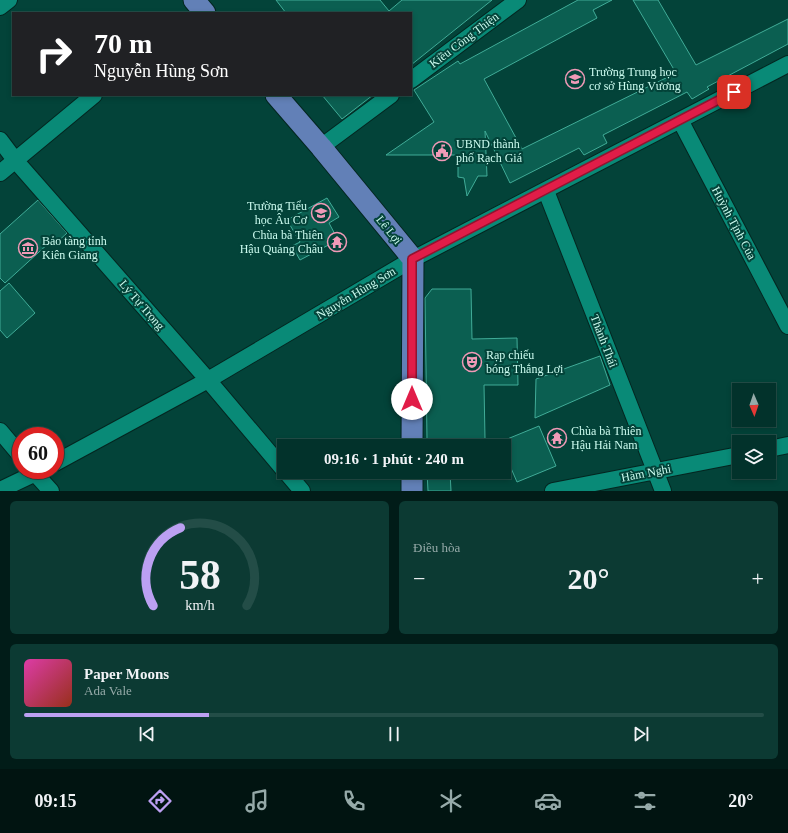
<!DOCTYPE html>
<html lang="vi">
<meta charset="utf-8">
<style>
:root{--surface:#02322b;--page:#0c3a33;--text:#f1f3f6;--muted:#96aaa9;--line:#234d47;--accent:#bca0f2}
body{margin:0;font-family:Georgia,serif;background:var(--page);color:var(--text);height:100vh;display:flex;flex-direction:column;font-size:15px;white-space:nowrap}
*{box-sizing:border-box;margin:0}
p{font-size:13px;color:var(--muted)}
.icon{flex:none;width:22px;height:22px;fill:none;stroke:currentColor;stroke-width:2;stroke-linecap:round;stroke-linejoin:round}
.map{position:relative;height:491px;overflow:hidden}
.sheet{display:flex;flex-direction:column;gap:10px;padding:10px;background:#011c18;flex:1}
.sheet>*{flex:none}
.hud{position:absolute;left:12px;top:12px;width:400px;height:84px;border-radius:0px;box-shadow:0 2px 6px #0003,0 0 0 1px var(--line);background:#202124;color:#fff;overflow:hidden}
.needle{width:26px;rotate:178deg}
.buttons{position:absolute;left:732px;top:383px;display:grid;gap:8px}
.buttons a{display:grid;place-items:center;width:44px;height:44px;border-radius:0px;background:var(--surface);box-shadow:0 2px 6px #0003,0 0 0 1px var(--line);font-size:20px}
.speed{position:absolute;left:12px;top:427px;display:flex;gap:8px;font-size:20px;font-weight:700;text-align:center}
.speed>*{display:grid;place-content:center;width:52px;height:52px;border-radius:50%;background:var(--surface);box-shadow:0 2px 6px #0003,0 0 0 1px var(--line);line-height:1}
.speed .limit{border:6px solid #d22;background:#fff;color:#111}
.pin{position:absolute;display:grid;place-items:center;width:34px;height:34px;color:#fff;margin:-17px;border-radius:8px;box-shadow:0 2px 6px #0006}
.me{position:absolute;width:44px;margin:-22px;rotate:0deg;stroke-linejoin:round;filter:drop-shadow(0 0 3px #0008)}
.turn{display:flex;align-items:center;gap:14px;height:84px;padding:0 16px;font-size:18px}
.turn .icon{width:52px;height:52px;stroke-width:2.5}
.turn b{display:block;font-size:28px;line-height:34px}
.big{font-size:30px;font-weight:700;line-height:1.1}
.sheet .widget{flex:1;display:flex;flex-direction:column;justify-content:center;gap:6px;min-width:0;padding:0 14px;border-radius:6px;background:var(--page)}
.sheet .dial{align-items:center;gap:0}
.dial svg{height:104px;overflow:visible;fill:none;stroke:var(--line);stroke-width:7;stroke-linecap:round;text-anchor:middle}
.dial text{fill:var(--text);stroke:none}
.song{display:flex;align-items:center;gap:12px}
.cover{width:48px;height:48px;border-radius:6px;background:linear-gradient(135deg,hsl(320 70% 55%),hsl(10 70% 35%))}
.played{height:4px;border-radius:2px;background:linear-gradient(90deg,var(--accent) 25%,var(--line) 25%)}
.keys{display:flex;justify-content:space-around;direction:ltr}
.heat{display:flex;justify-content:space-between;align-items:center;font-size:22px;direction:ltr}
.sheet .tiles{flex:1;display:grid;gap:10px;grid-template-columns:1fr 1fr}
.widget:last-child{grid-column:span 2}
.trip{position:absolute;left:277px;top:439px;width:234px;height:40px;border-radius:0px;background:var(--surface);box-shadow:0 2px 6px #0003,0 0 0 1px var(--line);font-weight:700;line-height:40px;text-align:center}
.tabs{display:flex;height:64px;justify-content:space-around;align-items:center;background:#011411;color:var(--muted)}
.tabs .icon{width:28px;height:28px}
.tabs .active{color:var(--accent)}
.tabs b{font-size:18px;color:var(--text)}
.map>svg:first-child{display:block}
.building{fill:#0b5f51;stroke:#41ac98}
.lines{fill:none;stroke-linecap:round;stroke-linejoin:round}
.minor-casing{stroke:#042620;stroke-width:18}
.major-casing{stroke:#042620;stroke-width:23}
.minor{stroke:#098a77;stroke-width:16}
.major{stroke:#6280b7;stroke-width:21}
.route-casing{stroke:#92132f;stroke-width:10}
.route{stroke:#e11d48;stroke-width:7}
.labels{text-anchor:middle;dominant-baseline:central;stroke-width:4;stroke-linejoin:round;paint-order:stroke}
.street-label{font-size:12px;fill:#cbfbef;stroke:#034339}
.poi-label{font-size:12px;fill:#cbfbef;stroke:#034339;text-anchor:start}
</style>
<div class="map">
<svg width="788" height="491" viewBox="0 0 788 491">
<rect width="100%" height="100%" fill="#034339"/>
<!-- building -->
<path class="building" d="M276 0H380L389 11 402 0H492L411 65V13H286Z
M578 0H612L593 10 597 18 484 79 522 149 676 73 633 0H658L696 65 788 19V44L707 87 709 89 692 99 687 92 603 135 607 143 584 155 579 148 510 183 485 131 487 176H478L467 196 464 178 458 177V155H386L434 122 414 90 458 61 460 64Z
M322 95H373L342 119Z
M327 198 339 217 329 223 338 240 300 260 292 246 300 242 287 220Z
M38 200 67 233 53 246 50 242 5 283 0 278V234Z
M9 283 35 313 7 338 0 330V291Z
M432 289H471L472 339 517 338 518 385H484L485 439 427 440 425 298Z
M600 356 610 385 535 418 536 379Z
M539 426 556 466 517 482 504 452V446H502L500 442Z
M427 472H450L451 491H428Z"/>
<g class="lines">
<defs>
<path id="minor" d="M0 7 9 0
M411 80 518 0
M680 120 788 326
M0 140 15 160 208 380 284 470
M321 147 391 95
M0 173 94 95
M546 191 663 491
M0 431 21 456
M769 449 788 445
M55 463 208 380 413 259 788 64
M32 470 51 491
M286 472 302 491
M0 490 42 470
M553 491 739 455"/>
<path id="major" d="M194 0 205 13
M276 95 321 147 413 259 412 446
M412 491V472"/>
</defs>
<!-- minor casing -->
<use href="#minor" class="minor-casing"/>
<!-- major casing -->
<use href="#major" class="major-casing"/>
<!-- minor -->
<use href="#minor" class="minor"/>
<!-- major -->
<use href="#major" class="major"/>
</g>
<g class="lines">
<defs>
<path id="route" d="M412 399V259L734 92"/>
</defs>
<!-- route casing -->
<use href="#route" class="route-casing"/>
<!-- route -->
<use href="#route" class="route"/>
</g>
<!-- icons -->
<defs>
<symbol id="school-ring" viewBox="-11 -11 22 22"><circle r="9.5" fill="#034339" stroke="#f09ab7" stroke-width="1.5"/><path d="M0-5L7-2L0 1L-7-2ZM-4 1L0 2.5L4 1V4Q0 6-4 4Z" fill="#f09ab7"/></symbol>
<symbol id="civic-ring" viewBox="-11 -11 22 22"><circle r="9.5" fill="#034339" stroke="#f09ab7" stroke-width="1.5"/><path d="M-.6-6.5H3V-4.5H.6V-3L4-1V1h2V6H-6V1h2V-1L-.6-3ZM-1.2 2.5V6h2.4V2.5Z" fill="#f09ab7"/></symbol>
<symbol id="temple-ring" viewBox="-11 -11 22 22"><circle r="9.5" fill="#034339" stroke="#f09ab7" stroke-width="1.5"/><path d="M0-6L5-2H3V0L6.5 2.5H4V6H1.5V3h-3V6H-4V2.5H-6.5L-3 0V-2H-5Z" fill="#f09ab7"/></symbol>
<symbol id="museum-ring" viewBox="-11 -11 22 22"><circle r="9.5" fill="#034339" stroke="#f09ab7" stroke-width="1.5"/><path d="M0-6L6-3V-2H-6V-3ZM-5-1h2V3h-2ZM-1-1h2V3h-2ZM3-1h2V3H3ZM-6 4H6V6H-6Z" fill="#f09ab7"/></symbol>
<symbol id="theatre-ring" viewBox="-11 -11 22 22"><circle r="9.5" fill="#034339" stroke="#f09ab7" stroke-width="1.5"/><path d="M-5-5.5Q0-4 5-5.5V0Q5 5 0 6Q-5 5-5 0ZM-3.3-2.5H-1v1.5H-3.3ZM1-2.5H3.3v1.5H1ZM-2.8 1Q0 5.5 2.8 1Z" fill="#f09ab7"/></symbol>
</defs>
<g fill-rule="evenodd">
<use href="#school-ring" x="564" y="68" width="22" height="22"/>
<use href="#civic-ring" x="431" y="140" width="22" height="22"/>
<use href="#school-ring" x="310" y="202" width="22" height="22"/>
<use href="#temple-ring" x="326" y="231" width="22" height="22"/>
<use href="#museum-ring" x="17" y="237" width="22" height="22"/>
<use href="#theatre-ring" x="461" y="351" width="22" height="22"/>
<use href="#temple-ring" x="546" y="427" width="22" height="22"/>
</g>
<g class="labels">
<!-- street labels -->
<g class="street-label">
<text transform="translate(464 40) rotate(-37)">Kiều Công Thiện</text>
<text transform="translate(734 223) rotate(62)">Huỳnh Tịnh Của</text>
<text transform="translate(389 230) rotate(51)">Lê Lợi</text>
<text transform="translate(356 293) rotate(-31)">Nguyễn Hùng Sơn</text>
<text transform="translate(142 305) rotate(49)">Lý Tự Trọng</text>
<text transform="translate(604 341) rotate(69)">Thành Thái</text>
<text transform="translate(646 473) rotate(-11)">Hàm Nghi</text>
</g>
<!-- poi labels -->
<g class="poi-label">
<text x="589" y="72">Trường Trung học<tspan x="589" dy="14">cơ sở Hùng Vương</tspan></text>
<text x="456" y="144">UBND thành<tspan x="456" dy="14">phố Rạch Giá</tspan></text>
<text x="307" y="206" text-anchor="end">Trường Tiểu<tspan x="307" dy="14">học Âu Cơ</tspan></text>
<text x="323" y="235" text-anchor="end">Chùa bà Thiên<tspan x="323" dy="14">Hậu Quảng Châu</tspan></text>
<text x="42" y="241">Bảo tàng tỉnh<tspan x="42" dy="14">Kiên Giang</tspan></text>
<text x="486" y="355">Rạp chiếu<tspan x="486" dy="14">bóng Thắng Lợi</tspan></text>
<text x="571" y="431">Chùa bà Thiên<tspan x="571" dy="14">Hậu Hải Nam</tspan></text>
</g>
</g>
</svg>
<div class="buttons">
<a><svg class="needle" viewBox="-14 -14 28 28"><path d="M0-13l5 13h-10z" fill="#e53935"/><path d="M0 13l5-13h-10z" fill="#96aaa9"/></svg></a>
<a><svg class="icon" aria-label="layers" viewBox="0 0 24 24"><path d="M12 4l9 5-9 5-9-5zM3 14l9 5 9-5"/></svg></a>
</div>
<div class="speed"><div class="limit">60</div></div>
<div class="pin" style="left:734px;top:92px;background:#d93025"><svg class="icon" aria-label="arrive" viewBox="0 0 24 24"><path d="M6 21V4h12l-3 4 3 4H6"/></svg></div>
<svg class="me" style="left:412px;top:399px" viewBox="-20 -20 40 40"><circle r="19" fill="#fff"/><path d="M0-13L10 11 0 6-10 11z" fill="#e11d48"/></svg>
<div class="trip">09:16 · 1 phút · 240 m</div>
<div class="hud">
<div class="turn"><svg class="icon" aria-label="right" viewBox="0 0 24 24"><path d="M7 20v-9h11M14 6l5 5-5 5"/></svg><div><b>70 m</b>Nguyễn Hùng Sơn</div></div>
</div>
</div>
<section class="sheet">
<div class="tiles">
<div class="widget dial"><svg viewBox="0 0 100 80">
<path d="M14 69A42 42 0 1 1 86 69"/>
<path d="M14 69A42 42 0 0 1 35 9" stroke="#bca0f2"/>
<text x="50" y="56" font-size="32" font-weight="700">58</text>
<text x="50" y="72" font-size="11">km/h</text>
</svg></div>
<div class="widget"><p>Điều hòa</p>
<div class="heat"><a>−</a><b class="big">20°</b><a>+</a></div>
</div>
<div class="widget">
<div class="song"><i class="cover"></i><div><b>Paper Moons</b><p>Ada Vale</p></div></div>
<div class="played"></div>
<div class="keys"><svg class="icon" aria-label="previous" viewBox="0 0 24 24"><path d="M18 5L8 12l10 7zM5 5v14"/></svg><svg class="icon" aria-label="pause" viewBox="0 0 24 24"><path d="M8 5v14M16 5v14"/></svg><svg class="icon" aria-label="next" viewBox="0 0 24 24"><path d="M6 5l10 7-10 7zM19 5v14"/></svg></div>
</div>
</div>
</section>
<nav class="tabs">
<b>09:15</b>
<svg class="icon active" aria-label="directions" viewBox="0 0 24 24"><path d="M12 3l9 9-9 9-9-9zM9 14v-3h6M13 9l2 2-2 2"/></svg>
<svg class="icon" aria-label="music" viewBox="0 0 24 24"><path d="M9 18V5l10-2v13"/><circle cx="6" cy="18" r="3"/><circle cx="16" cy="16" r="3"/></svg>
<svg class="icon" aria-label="phone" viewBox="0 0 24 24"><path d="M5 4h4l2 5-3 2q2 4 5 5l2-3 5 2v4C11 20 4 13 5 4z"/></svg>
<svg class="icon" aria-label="climate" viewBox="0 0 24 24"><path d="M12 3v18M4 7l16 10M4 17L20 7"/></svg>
<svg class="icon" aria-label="car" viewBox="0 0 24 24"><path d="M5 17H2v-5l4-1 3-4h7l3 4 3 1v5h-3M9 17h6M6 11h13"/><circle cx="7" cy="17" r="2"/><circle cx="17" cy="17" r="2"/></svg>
<svg class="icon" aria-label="filters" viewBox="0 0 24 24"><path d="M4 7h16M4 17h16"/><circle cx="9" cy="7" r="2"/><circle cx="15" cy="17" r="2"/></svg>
<b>20°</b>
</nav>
